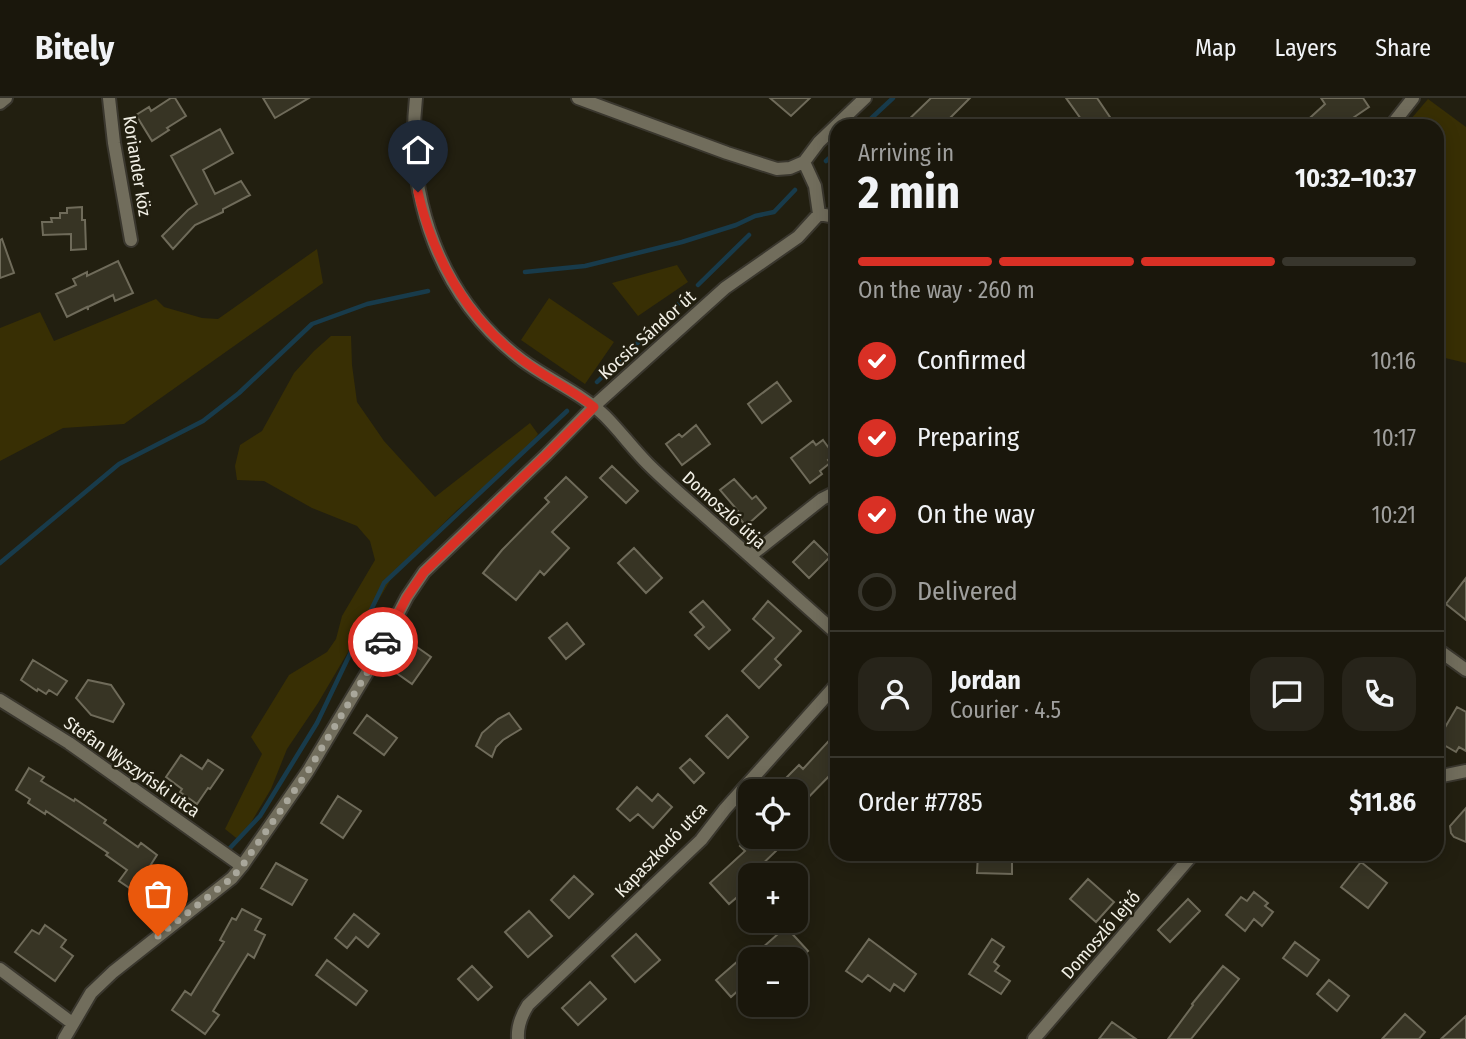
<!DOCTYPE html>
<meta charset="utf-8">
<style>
:root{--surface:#1a170c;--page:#27241a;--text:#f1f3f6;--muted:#9f9f9d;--line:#38362d;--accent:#d93025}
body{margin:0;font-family:"Fira Sans Condensed",sans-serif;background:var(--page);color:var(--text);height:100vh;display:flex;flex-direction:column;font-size:26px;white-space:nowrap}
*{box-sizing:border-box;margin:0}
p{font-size:23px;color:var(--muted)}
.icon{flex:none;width:38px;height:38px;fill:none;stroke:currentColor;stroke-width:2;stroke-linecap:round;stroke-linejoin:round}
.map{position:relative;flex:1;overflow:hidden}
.side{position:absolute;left:830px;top:21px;width:614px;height:742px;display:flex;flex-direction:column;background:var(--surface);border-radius:21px;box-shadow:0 4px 18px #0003,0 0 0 2px var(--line)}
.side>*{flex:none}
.controls{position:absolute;left:738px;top:681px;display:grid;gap:14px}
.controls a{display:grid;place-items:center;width:70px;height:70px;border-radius:14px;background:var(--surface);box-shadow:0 4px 18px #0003,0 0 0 2px var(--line);font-size:35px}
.pin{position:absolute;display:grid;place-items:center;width:60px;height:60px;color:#fff;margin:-72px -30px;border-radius:50% 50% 50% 0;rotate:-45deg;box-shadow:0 0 7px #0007}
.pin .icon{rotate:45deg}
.courier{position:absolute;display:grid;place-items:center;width:70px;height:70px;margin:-35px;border:5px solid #d93025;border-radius:50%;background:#fff;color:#222;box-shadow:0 2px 9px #0007}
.headline em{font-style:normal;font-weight:700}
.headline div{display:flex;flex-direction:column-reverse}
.headline{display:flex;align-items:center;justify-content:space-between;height:119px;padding:0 28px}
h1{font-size:46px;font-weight:700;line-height:52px}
.bar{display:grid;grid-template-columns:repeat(4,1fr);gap:10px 7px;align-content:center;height:84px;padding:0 28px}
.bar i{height:9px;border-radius:5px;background:var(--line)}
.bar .selected{background:var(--accent)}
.bar p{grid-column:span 4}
.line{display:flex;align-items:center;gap:18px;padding:0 28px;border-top:2px solid var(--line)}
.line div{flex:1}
.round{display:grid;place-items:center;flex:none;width:74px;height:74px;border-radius:21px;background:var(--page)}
ol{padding:0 28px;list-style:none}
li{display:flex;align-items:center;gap:21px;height:77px}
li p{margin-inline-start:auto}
li .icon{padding:7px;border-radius:50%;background:var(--accent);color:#fff;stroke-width:4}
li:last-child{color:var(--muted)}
li i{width:38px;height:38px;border:4px solid var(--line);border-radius:50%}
header{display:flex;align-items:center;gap:42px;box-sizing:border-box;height:98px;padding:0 35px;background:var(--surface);border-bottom:2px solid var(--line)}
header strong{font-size:33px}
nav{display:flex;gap:38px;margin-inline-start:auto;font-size:24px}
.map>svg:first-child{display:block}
</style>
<header>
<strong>Bitely</strong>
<nav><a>Map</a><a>Layers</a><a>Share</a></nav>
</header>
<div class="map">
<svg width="1466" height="941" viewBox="0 0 1466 941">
<rect width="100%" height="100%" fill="#221f10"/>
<path fill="#382f04" d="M1428,1L1466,29V265L1437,258V28H1405Z
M317,151L323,185L124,326L63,330L0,363V230L40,214L54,243L156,201L164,209L202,220L218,221Z
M677,167L688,184L638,218L612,185Z
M549,200L614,244L585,286L521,242Z
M331,238H351L352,267L357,304L384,343L435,399L530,325L538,336L525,354L456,413L395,474L318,605L287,651L271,691L240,743L225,731L262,656L251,639L289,577L327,554L336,541L342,518L375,462L370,443L357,428L312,410L264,383L237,382L235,368L240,347L262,333L294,275L314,253Z"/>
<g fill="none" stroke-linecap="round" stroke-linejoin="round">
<path stroke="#183b4b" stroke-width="4.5" d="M863,28L893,0
M826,63L836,54
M525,174L585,168L682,144L736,127L755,118L774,114L795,92
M698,187L749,137
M597,284L678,206
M0,465L119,366L203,323L239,295L312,226L367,206L428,193
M230,750L260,718L317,625L384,485L567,313"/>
</g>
<path fill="#373424" stroke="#6f6b5a" stroke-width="2" d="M171,0H175L186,18L167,30L169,32L152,43L136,17L149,9L151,13Z
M263,0H309L275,20Z
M770,0H810L791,18Z
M931,0H970L942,28H902Z
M1066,0H1097L1116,28H1086Z
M1321,0H1363L1369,9L1341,28H1301L1325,6Z
M220,31L233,55L203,72L215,96L241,83L250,97L223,111V114L195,127L173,151L162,138L188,112L197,106L171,58Z
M82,109V122H85L86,151L71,152V136L43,137L42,124H52L51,120H60V115H67V110Z
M2,141L14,175L0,180V142Z
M118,163L133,195L115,203L113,197L88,209V212L87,209L67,219L56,196L76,187L73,181L87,174V178Z
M777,284L791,303L762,325L748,306Z
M696,327L710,346L682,367L666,346L679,336L682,339Z
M823,342L834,357L828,362L830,365L820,373L822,376L810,385L791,360L813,343L816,347Z
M612,368L638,393L626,405L600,380Z
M566,379L587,399L552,434L569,450L544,477L540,473L516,502L483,475L502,452L549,404L545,400Z
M734,381L752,401L756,398L766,410L746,428L735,415L738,413L720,392Z
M814,443L830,459L809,480L793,464Z
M634,450L662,480L646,495L618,465Z
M1466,480V522L1446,506Z
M703,503L730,532L709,551L695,537L704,529L690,514Z
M768,503L801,533L775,561L781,567L759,590L742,573L774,540L753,521Z
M567,525L584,546L566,561L549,540Z
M414,547L431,559L412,586L395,574Z
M33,562L67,583L57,597L49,592L46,596L38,591L37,593L21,582Z
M88,582L111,587L124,606L113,624L91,617L76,600Z
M1457,609L1466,614V653L1459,649L1456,654L1437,643Z
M509,615L521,631L503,642L496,649L492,659L476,648L482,635L498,621Z
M367,617L397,640L384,657L354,635Z
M727,617L748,639L728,660L706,638Z
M836,635V671L796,712V693H773L799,667L803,671Z
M181,657L202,671L208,662L223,672L210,691L208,690L197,706L180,694L182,691L166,679Z
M690,661L704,675L694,685L680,670Z
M29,670L44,679L41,683L74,703L75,701L106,722L104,725L138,749L141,745L157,757L134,793L119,783L127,772L106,757L108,755L46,713L45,716L28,705L30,701L16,692Z
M637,689L652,703L658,696L672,709L653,730L638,716L630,723L617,711Z
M338,698L361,713L343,740L321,725Z
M1466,710V744L1454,739L1451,735L1450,728Z
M750,738H762L776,753L751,777L745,784L749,789L729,806L710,785L745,753L740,748Z
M978,756H1012V776L977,775Z
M1361,764L1387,785L1368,810L1341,789Z
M276,765L307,782L292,807L261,790Z
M574,778L593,796L569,820L551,802Z
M1088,781L1114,804L1096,824L1070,801Z
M1254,794L1268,805L1265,808L1273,814L1262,828L1254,821L1245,833L1226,817L1241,799L1247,803Z
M1188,801L1200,813L1170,844L1158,832Z
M242,811L261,821L255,832L265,837L254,860L248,856L213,913L219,917L205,936L172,912L185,893L191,897L224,844L220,842L232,820L236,822Z
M529,813L552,838L528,859L505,834Z
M354,816L379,836L368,849L356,839L347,850L335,840Z
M45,827L66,842L61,849L73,858L55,883L15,854L32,832L39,836Z
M786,829L808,853L799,861H772L762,850Z
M636,836L660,862L635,884L612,858Z
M869,841L916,876L904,893L894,886L890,893L868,877L862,884L846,873Z
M992,841L1004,849L994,864L999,868L995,873L1010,883L1001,896L969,876Z
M1295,844L1319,862L1307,878L1283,860Z
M327,862L367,893L356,907L316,877Z
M738,863L751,877V881L731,899L716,882Z
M472,868L492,889L478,902L458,881Z
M1223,868L1239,881L1191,941H1168L1193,907L1192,906Z
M1329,882L1349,898L1337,913L1317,896Z
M590,884L606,901L578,927L562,910Z
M1405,916L1425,934L1419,941H1382Z
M1466,918V941H1441Z
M1112,924L1136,941H1099Z"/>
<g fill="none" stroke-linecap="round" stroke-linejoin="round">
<g stroke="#3a372e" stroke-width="16">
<path id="street" d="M109,0L114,45L131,142
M416,0C405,100 440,200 522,262C549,282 581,295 605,318C620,333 633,351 648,366C669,387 692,406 714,426C755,463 796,499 836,535
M578,0L727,55L777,71L790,70L804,64L819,44L865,0
M0,5L6,0
M1391,28L1413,0
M819,116L836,119
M750,458L822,401L836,394
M1437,551L1466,572
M0,602L69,645L242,768
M1437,679L1466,673
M0,871L72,925
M64,941L91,895L113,874L232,780L242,768L308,673L371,568L407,499L424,474L546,357L594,308L725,190L798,139L819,116L815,88L804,64
M518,941C517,928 521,918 528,907L701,742L725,711L836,587
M1034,941L1193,756"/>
</g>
<use href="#street" stroke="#716d5c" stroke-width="12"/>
</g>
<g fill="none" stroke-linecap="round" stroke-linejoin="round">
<path stroke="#a9a79b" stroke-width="7" stroke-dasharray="0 12.6" d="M158,838L232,780L242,768L308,673L371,568L383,544"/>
<path stroke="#d93025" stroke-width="9" d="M383,544L407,499L424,474L546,357L594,309C571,291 544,279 521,261C467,220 433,160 418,94"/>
</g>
<g text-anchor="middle" stroke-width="5" stroke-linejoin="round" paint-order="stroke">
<g font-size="18" fill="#f2f0e6" stroke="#221f10">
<text transform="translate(137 68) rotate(81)" y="6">Koriander köz</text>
<text transform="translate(647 237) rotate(-42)" y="6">Kocsis Sándor út</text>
<text transform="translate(724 412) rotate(42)" y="6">Domoszló útja</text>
<text transform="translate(132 669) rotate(35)" y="6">Stefan Wyszyński utca</text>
<text transform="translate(661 752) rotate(-46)" y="6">Kapaszkodó utca</text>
<text transform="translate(1101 837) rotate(-49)" y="6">Domoszló lejtő</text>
</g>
</g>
</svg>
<div class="controls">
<a><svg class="icon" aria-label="locate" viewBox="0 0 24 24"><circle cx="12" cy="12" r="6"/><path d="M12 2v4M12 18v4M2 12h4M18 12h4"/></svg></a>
<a>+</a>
<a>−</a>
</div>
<div class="pin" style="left:158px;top:838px;background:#ea580c"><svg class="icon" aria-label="bag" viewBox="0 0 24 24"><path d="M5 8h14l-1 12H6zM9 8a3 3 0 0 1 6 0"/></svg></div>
<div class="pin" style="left:418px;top:94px;background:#1f2937"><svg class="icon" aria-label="home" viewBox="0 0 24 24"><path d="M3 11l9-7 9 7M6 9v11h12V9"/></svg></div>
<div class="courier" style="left:383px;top:544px"><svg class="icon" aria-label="car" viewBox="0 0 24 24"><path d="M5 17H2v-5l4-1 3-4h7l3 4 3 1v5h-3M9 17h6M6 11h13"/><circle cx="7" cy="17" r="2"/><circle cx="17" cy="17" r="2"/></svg></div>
<section class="side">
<div class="headline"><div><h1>2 min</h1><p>Arriving in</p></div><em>10:32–10:37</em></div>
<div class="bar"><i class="selected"></i><i class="selected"></i><i class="selected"></i><i></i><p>On the way · 260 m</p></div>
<ol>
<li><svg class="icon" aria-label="check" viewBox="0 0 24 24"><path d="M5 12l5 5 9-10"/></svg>Confirmed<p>10:16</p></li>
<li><svg class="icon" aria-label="check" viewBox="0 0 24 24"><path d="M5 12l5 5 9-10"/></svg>Preparing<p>10:17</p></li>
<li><svg class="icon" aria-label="check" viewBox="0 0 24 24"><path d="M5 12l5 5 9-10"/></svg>On the way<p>10:21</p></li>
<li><i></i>Delivered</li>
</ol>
<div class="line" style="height:126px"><a class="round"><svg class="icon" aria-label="person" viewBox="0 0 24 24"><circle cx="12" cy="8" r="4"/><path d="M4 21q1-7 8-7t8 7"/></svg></a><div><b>Jordan</b><p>Courier · 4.5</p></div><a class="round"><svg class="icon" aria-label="chat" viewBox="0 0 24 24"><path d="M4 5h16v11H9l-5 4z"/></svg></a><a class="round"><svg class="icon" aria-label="phone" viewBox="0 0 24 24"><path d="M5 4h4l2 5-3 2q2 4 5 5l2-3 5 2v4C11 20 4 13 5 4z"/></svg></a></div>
<div class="line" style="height:91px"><div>Order #7785</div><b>$11.86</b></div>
</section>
</div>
